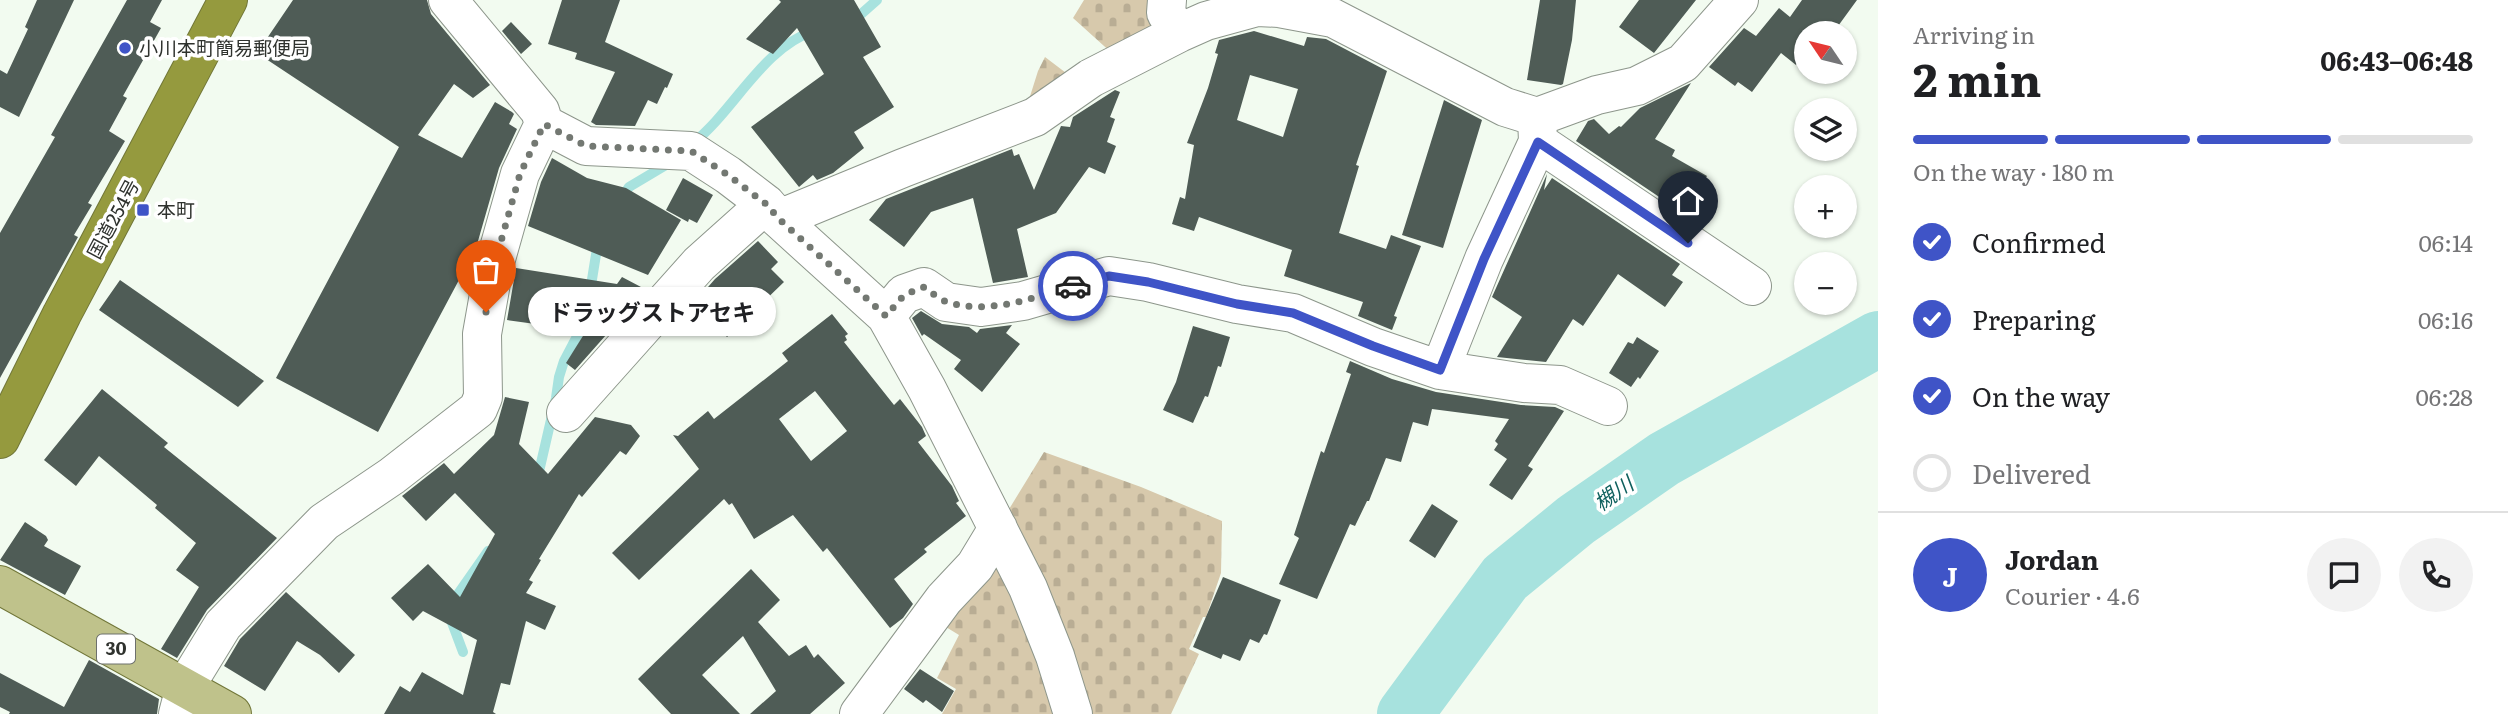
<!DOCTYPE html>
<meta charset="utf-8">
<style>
:root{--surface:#fff;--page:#f2f2f2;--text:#202124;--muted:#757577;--line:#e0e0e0;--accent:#3f54c7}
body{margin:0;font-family:Literata,"Noto Sans JP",serif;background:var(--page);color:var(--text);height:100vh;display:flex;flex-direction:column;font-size:26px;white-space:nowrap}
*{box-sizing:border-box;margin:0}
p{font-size:23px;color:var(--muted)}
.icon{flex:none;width:38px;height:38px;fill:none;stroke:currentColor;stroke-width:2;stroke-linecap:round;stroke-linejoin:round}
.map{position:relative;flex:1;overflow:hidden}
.side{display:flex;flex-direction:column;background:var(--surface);width:630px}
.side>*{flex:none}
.needle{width:46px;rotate:305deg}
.buttons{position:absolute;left:1794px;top:21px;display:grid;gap:14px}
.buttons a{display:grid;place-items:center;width:63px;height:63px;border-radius:50%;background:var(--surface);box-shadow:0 2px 5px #0004;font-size:35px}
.pin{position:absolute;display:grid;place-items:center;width:60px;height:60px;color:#fff;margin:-72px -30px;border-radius:50% 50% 50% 0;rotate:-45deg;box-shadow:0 0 7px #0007}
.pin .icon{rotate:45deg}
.courier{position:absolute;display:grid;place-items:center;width:70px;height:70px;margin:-35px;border:5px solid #3f54c7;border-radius:50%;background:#fff;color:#222;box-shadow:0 2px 9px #0007}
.bubble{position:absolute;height:49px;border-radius:24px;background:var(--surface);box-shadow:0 2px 5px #0004;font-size:23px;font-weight:700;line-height:49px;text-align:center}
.head em{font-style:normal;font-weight:700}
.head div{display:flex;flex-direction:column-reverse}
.head{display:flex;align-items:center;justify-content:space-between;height:119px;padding:0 35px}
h1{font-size:46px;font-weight:700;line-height:52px}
.bar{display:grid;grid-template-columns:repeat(4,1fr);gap:10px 7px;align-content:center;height:84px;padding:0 35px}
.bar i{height:9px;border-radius:5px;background:var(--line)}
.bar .active{background:var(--accent)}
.bar p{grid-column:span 4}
.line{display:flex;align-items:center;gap:18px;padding:0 35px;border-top:2px solid var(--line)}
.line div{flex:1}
.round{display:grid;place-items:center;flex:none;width:74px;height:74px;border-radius:37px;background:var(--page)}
ol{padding:0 35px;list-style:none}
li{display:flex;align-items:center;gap:21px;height:77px}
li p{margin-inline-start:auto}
li .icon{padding:7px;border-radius:50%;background:var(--accent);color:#fff;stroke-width:4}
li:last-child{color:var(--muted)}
li i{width:38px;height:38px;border:4px solid var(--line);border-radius:50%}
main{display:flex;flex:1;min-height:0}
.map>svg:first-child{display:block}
</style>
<main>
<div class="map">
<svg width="1878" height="714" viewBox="0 0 1878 714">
<defs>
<pattern id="cemetery-stones" width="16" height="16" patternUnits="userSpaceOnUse" patternTransform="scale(1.75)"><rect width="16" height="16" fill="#d7c9ac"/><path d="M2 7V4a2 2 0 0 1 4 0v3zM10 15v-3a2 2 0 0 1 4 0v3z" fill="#b9ad94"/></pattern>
</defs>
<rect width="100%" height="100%" fill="#f2fbf0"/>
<path fill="url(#cemetery-stones)" d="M1084,0H1152L1162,30L1114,55L1073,18Z
M1045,57L1074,79L1026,109L1038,71Z
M1044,452L1141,487L1222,521L1221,573L1206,617H1203L1189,649L1199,654L1171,714H1085L1003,519Z
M997,562L1064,714H942L956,689L937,678L959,635L941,624Z"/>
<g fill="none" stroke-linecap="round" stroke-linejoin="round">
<path stroke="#a7e2de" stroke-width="10" d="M851,18L860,15L877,0
M693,143C734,111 763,47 814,31
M622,198L629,187L671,162
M590,292L598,242
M538,476L556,398L559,377L564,361L585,321
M463,652L451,620L453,601L488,551"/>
<path stroke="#a7e2de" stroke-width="56" d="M1405,714L1505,578L1576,520L1664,459L1878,339"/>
</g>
<path fill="#4f5c56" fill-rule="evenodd" d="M37,0H74L19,117L0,107V70L7,74L28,29L25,27Z
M127,0H162L150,22L161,28L123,96L127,98L109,131L125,141L88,203L92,205L74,235L78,237L0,378V233L55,137L51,135Z
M293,0H427L431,14L490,85L473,98L454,84L418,135L462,158L495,102L512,112L514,114L509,124L517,129L499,168L476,248L378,432L276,378L399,147L257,53Z
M562,0H620L605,42L673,74L667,88L665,87L657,104L648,100L635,126L596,125L591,122L615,72L575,59L577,53L548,44Z
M779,0H854L881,47L863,57L894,107L854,132L864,148L833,173L817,180L813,175L799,187L751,127L824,74L797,28L773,54L746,39L781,2Z
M1540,0H1576L1572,40L1563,84L1561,85L1527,80Z
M1639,0H1696L1654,53L1619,27Z
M1802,0H1857L1833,33H1806V53L1796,65L1781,53L1752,92L1738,82L1735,86L1709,67L1744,28L1756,36L1779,8L1790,17Z
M511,22L532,44L521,54L502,31Z
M1254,31L1304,46L1307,37L1326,39L1387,71L1356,165L1359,166L1339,233L1386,249L1391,235L1421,246L1394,316L1397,317L1392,330L1358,316L1363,302L1284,276L1292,250L1199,217L1194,231L1172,224L1180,197L1185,199L1194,145L1187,143L1208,88L1218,54L1215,53L1219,40ZM1250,75L1298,89L1283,137L1237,120Z
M1691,83L1655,139L1675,150L1672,156L1707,176L1703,182L1706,183L1689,217L1576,141L1588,121L1594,119L1609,134L1619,126L1621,127L1640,108Z
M1115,90L1120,92L1110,117L1115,119L1107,142L1116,146L1105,174L1089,167L1056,213L1017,229L1028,277L993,283L973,198L931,212L904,247L869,220L886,199L1012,149L1014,156L1019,154L1034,190L1061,126L1070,127L1073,117Z
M1444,100L1482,120L1443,248L1402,235Z
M552,158L587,178L626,188L681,220L648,275L528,226L541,182Z
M1547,174L1544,190L1552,178L1680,264L1672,275L1683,282L1665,307L1618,274L1583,326L1573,319L1546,362L1497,357L1522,317L1492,297Z
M683,178L713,195L697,223L689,219L688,222L666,210Z
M758,241L778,262L771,269L784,282L727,337L694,303L715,279Z
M516,268L617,284L622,277L641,287L622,317L575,370L566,363L586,331L507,320Z
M120,280L196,333L264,381L238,407L99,310Z
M921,311L942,324L969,327L977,333L980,329L1012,325L1006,333L1020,344L982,392L954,369L961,360L924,334L922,336L912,318Z
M832,314L848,334L845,336L847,340L844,342L894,405L900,399L922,427L926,436L918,442L952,486L959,501L956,503L966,516L924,549L927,552L894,579L913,604L903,618L890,628L827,548L823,552L793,515L754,539L732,503L729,505L724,499L639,580L612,553L699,469L673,435L678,436L708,411L714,419L788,361L782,353ZM815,391L847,431L811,461L779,419Z
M1193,326L1230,337L1221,367L1218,366L1208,397L1205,396L1193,423L1163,410L1176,382Z
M1637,337L1659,351L1640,379L1638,377L1631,387L1609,373L1628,342L1633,344Z
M1350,361L1392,379L1436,392L1521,405L1555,407L1564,411L1528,466L1533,469L1512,500L1489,485L1507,459L1494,450L1498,444L1495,441L1509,419L1432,409L1428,426L1413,422L1401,462L1386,458L1369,501H1367L1355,526L1350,524L1317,599L1279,584L1299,538L1294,535L1321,451L1324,453L1351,374L1346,372Z
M102,389L168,443L164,447L277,538L207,610L177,658L161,649L199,587L176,570L196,543L155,508L157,505L99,456L76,486L44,460Z
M505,397L529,402L519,444L548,474L595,417L631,425L640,436L626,455L620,451L582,497L579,494L539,559L541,560L529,580L533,582L526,593L556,606L545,630L526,621L510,685L501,683L493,712L496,714H384L400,686L410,692L422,672L463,695L477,640L423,611L413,621L391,598L428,564L460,597L495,534L455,493L426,521L402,496L444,463L454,474L494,435Z
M1432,504L1458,521L1435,558L1409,541Z
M25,522L46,536L48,540L44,546L81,566L65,595L0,560Z
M751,569L780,600L758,622L789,656L806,645L814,658L818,654L845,683L810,714H750L776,691L743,636L702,675L740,714H671L638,679Z
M1223,577L1281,600L1267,635L1264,634L1259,643L1250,639L1240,661L1223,654L1221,659L1193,647Z
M286,592L355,655L339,673L320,655L297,641L265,691L224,666L240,639Z
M89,660L159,699L157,714H9L10,712L0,707V673L64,707Z
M920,669L954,691L942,712L926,700L923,703L904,689Z"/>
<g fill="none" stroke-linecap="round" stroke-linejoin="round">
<g stroke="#8d968b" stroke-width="40">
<path id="minor" d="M448,0L540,111L544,124L586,146L691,151L728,175L766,204L779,219L886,316L927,389L1028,588L1055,656L1073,714
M1167,0L1166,13L1179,33
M1538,142L1752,286
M779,219L903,168L1035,117L1091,78L1179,33L1206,21L1257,7L1279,8L1333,18L1505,107L1537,117L1597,95L1637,86L1683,63L1739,0
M886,316L904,294L924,287L946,302L981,307L1023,301L1109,276L1148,282L1237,304L1293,313L1373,347L1440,370L1524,383L1560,385L1608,406
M1440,370L1484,259L1538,142L1537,117
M566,413L699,264L766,204
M178,714L185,687L223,625L324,522L392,476L478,409L483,397L482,334L494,266L520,174L544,124
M859,714L944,599L975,566L998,528"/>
</g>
<g stroke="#717638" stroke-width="40">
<path id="major" d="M0,585L232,714"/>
</g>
<g stroke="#717638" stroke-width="40">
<path id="highway" d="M0,439L62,314L228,0"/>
</g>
<use href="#minor" stroke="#fff" stroke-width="38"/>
<use href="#major" stroke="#bfc28b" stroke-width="38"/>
<use href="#highway" stroke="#959a3e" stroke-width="38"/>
</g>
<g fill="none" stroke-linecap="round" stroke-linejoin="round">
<path stroke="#737872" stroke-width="7" stroke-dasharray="0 12.6" d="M486,312L494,266L520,174L544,124L586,146L691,151L728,175L766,204L779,219L886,316L904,295L924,287C931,292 939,299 947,302C988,315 1034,298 1073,286"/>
<path stroke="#3f54c7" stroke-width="9" d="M1073,286L1109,276L1148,282L1237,304L1293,313L1373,346L1440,370L1484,259L1538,142L1688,243"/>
</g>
<g fill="#3f54c7" stroke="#fff" stroke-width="2.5">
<circle cx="125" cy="48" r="7"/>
<rect x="136" y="203" width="14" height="14" rx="3.5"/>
</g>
<g text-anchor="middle" stroke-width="7" stroke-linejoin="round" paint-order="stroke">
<rect fill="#fff" stroke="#6d706d" stroke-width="2" x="97" y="634.5" width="38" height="29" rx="5"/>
<g font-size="18" font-weight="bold" fill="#2f322e">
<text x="116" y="655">30</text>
</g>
<g font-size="19" fill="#2f322e" stroke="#fff" text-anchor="start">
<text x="139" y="55">小川本町簡易郵便局</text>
<text x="157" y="217">本町</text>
</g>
<g font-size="19" fill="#2f322e" stroke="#fff">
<text transform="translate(113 219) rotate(-62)" y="7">国道254号</text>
</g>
<g font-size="21" font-style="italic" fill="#0f605e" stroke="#fff">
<text transform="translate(1614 494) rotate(-35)" y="7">槻川</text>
</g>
</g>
</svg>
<div class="buttons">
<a><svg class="needle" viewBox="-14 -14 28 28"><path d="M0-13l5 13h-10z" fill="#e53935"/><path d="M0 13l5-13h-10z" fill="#757577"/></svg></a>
<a><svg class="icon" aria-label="layers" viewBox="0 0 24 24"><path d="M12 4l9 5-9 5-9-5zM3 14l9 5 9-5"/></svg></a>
<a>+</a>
<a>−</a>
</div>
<div class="pin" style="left:486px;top:312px;background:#ea580c"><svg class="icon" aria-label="bag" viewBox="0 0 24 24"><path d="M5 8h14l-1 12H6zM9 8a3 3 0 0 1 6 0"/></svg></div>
<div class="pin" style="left:1688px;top:243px;background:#1f2937"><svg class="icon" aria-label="home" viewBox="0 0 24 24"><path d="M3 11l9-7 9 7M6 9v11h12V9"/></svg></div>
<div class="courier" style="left:1073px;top:286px"><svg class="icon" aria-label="car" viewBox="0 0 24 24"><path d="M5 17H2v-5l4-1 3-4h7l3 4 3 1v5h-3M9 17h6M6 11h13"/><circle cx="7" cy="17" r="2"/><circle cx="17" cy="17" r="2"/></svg></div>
<div class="bubble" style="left:528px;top:287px;width:248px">ドラッグストアセキ</div>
</div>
<section class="side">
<div class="head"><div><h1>2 min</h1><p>Arriving in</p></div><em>06:43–06:48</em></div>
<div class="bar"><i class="active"></i><i class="active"></i><i class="active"></i><i></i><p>On the way · 180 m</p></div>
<ol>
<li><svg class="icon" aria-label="check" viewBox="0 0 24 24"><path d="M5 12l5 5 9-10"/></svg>Confirmed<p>06:14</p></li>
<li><svg class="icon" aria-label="check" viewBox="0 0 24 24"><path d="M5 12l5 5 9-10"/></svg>Preparing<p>06:16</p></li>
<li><svg class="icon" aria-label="check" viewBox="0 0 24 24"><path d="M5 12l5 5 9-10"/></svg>On the way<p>06:28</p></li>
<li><i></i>Delivered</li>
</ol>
<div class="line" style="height:126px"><b class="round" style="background:var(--accent);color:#fff">J</b><div><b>Jordan</b><p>Courier · 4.6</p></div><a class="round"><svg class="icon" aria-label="chat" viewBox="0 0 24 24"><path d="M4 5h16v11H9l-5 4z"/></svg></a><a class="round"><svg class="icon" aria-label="phone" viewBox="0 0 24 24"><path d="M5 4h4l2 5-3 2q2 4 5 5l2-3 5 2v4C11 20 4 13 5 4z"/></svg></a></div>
</section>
</main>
